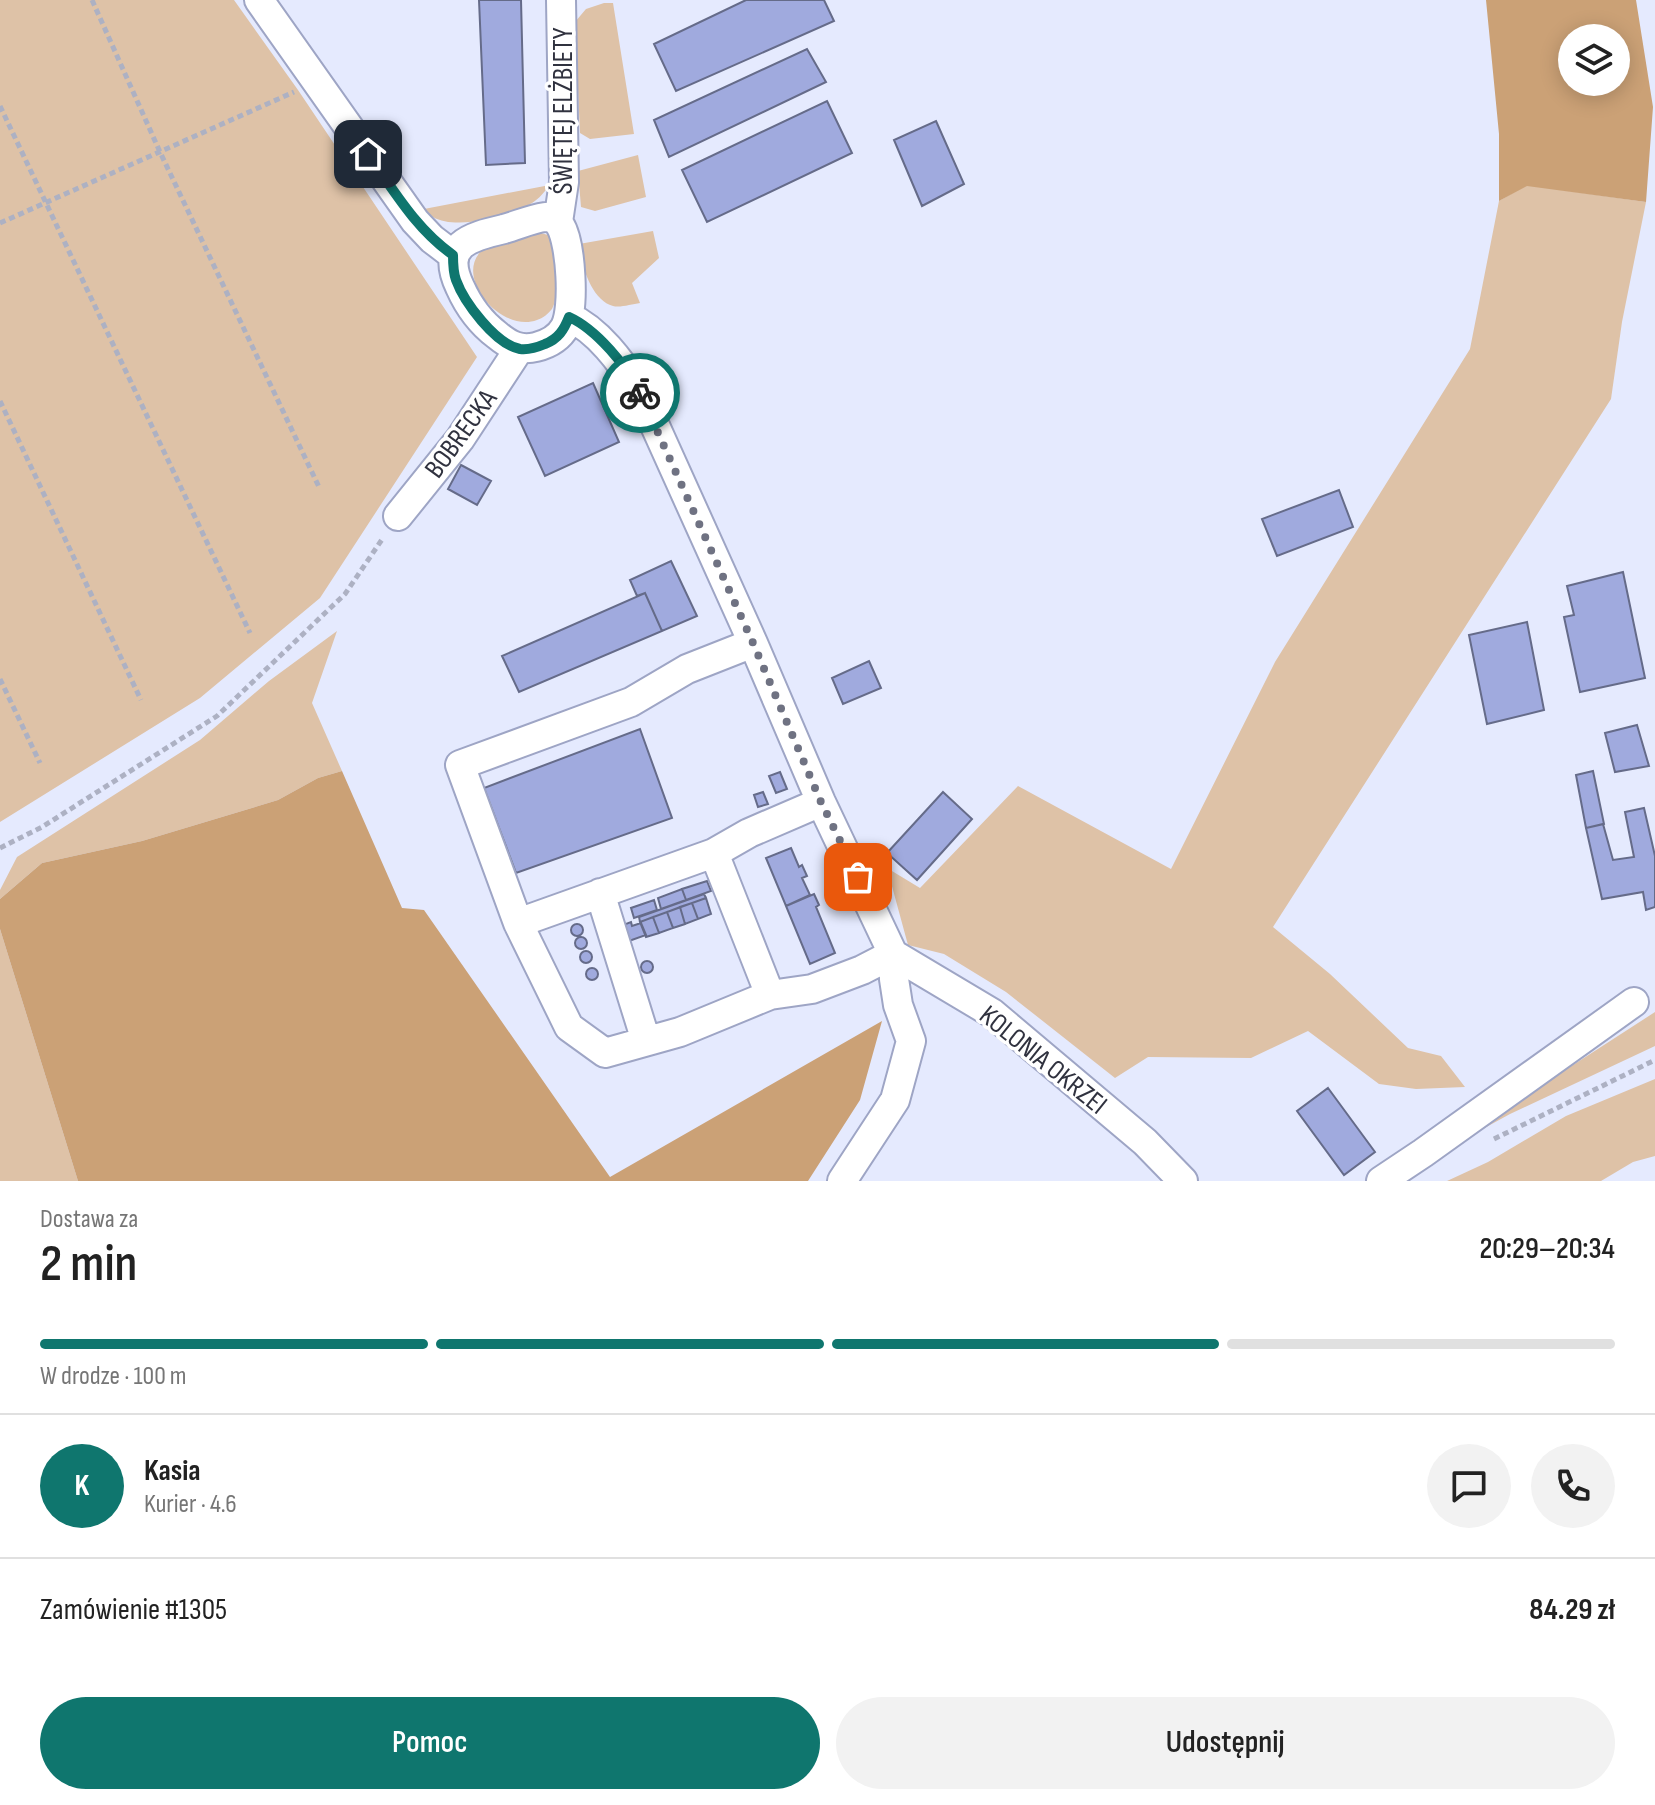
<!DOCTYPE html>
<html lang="pl">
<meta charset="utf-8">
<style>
:root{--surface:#fff;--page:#f2f2f2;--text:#222;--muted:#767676;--line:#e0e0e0;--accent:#0f766e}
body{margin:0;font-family:"Sofia Sans Condensed",sans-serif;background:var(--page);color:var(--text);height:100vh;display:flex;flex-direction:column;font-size:30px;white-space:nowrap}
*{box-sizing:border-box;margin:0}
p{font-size:26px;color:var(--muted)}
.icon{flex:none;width:44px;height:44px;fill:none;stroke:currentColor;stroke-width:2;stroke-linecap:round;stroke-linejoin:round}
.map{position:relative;height:1181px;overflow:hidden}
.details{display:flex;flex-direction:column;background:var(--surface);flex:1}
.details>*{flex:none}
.fabs{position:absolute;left:1558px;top:24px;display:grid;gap:16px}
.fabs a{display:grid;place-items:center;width:72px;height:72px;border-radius:50%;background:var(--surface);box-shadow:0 4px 20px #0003;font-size:40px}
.pin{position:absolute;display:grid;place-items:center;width:68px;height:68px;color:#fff;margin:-34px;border-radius:16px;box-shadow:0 4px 12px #0006}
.courier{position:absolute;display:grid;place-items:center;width:80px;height:80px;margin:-40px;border:6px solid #0f766e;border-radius:50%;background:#fff;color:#222;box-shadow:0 2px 10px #0007}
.headline em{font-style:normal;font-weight:600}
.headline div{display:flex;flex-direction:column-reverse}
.headline{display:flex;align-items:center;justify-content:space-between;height:136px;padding:0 40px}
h1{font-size:52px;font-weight:600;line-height:60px}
.bar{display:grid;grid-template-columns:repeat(4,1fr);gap:12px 8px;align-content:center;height:96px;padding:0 40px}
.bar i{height:10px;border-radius:6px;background:var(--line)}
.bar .on{background:var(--accent)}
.bar p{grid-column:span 4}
.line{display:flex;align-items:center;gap:20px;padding:0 40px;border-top:2px solid var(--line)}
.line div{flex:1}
.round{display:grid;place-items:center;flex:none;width:84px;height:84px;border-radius:42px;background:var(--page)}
.action{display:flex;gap:16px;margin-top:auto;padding:16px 40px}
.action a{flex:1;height:92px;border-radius:48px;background:var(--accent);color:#fff;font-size:32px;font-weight:600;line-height:92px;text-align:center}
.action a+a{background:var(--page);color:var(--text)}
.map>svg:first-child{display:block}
</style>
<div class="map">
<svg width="1655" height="1181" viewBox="0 0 1655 1181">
<rect width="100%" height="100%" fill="#e5eafe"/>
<path fill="#dec2a7" d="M0,0H234L298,90L477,357L320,598L200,698L0,822Z
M604,3H613L634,134L590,139L580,133L575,22L586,9Z
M638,155L646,197L595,211L581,207L578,171Z
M550,185C545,191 539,199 532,203C510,216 457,231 433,217C430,215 427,211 424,209Z
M1527,185L1646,202L1622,322L1611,399L1273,927L1330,974L1408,1048L1441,1056L1465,1087L1416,1089L1379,1084L1308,1031L1251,1058L1148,1057L1115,1078L1006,992L944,954L908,945L887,868L920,888L1018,786L1171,869L1275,662L1470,349L1499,201Z
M653,231L659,258L632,283L640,303C632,304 620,308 613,306C591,300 581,264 579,244Z
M537,232L548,235L552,240C554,258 561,293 552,309C548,314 543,318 537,320C500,334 450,273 485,248Z
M337,631L312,703L342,771L318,778L278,800L142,841L42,863L0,899V890L17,857L200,740L269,681Z
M0,929L78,1181H0Z
M1655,1012V1046L1510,1114L1428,1159Z
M1655,1079V1156L1633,1162L1601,1181H1447L1488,1162L1566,1116Z"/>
<path fill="#cba176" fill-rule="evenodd" d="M1486,0H1636L1653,107L1646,202L1527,186L1499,201V134ZM1616,38V82H1572V38Z
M342,771L402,908L424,910L610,1177L882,1021L860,1100L808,1181H78L0,929V899L42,863L142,841L278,800L318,778Z"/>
<path fill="#a0aade" stroke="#656b89" stroke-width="2" d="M479,0H521L525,163L486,165Z
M746,0H824L834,21L676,91L654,44Z
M807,49L826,82L669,157L654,120Z
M827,101L852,153L707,222L682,170Z
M936,121L964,184L922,206L894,140Z
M593,383L619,442L545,476L518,417Z
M461,465L491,481L477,505L448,489Z
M1339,490L1353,527L1277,556L1262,519Z
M671,561L697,616L662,631L645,593L637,596L630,580Z
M1623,572L1645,678L1580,692L1564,617L1574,615L1567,586Z
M645,593L662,631L519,692L502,656Z
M1527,622L1544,710L1487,724L1469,635Z
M869,661L881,688L843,704L832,678Z
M1637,725L1649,766L1615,772L1605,733Z
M640,729L672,818L516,873L484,788Z
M1593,771L1604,824L1586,828L1576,775Z
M780,772L787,789L776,793L769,776Z
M763,792L768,804L758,807L754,795Z
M943,792L972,819L917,880L887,853Z
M1644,808L1655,856V907L1646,910L1643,892L1602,899L1586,828L1603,824L1613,860L1634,857L1625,812Z
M791,848L799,867L802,865L807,876L802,878L810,895L786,906L766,858Z
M707,881L711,891L686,900L682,889Z
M682,889L686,900L661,909L658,898Z
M704,894L706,898L640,922L639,917Z
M814,894L819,905L816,907L835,953L810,964L786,906Z
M706,898L711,914L698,919L692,903Z
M654,900L657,910L634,918L631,908Z
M692,903L698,919L685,924L680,907Z
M680,907L685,924L673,928L667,912Z
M667,912L673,928L659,933L653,917Z
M653,917L659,933L646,937L640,922Z
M631,922L632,926L641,923L646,935L629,941L623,925Z
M571 930a6 6 0 1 1 12 0a6 6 0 1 1-12 0Z
M575 943a6 6 0 1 1 12 0a6 6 0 1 1-12 0Z
M580 957a6 6 0 1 1 12 0a6 6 0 1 1-12 0Z
M641 967a6 6 0 1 1 12 0a6 6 0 1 1-12 0Z
M586 974a6 6 0 1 1 12 0a6 6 0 1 1-12 0Z
M1328,1088L1375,1152L1344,1175L1297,1111Z"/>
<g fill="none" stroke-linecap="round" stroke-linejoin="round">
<g stroke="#9ea5c5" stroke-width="32">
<path id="minor" d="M259,0L415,221L432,239L453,255
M545,217C552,217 556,219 560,225C571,243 575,308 565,327C559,338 548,344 536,347C520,351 509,345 497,335C481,323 468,305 460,287C440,245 469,237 504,229C518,225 531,219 545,217Z
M558,222L564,182L561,0
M569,317C598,330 621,362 638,388L753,643L821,802L893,954L894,979L898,1005L911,1041L895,1100L842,1181
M398,516L460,439L519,349
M753,643L687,669L631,702L460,765L518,923L714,853L749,833L821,802
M714,853L770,995
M600,893L646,1041
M518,923L569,1027L605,1053L680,1032L770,995L812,989L862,970L893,954
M893,954L992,1013L1145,1142L1183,1181
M1381,1181L1423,1153L1634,1002"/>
</g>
<path stroke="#adb1c3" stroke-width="5" stroke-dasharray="6 4" stroke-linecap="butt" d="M92,0L160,152L319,487
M0,106L250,633
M0,223L294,92
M0,401L141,700
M0,679L40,763
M0,848L42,827L217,716L345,594L383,538
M1494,1139L1655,1060"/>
<use href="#minor" stroke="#fff" stroke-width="28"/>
</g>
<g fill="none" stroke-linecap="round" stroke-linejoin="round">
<path stroke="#6f7282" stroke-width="8" stroke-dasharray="0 14.4" d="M640,393L753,643L821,802L858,877"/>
<path stroke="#0f766e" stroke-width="10" d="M368,154C394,191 416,229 453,255C453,264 453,272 456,280C464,302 495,344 520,349C528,350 538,347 545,344C558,339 564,330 569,317C596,329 628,367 640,393"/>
</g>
<g text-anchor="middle" stroke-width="7" stroke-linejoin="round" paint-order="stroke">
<g font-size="28" fill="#30323f" stroke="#fff">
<text transform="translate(562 111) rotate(-90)" y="10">ŚWIĘTEJ ELŻBIETY</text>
<text transform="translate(460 433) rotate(-54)" y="10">BOBRECKA</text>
<text transform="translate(1044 1059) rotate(39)" y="10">KOLONIA OKRZEI</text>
</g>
</g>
</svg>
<div class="fabs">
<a><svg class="icon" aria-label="layers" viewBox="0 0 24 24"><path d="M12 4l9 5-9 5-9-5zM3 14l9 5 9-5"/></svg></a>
</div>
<div class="pin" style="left:858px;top:877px;background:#ea580c"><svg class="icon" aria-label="bag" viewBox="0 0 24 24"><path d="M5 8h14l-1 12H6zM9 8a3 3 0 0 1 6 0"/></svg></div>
<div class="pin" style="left:368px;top:154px;background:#1f2937"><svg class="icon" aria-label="home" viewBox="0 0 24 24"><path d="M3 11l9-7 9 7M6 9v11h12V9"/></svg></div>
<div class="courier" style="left:640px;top:393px"><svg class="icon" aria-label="bike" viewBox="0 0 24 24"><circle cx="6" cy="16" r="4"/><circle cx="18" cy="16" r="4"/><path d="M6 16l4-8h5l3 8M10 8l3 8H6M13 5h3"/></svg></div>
</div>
<section class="details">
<div class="headline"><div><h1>2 min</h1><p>Dostawa za</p></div><em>20:29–20:34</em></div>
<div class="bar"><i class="on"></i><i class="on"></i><i class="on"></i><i></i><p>W drodze · 100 m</p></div>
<div class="line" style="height:144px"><b class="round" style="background:var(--accent);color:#fff">K</b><div><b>Kasia</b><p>Kurier · 4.6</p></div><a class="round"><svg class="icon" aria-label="chat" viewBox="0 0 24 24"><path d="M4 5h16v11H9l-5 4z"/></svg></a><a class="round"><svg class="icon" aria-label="phone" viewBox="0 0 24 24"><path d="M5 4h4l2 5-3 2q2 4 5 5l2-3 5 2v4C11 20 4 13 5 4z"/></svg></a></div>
<div class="line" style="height:104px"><div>Zamówienie #1305</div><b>84.29 zł</b></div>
<div class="action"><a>Pomoc</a><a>Udostępnij</a></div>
</section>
